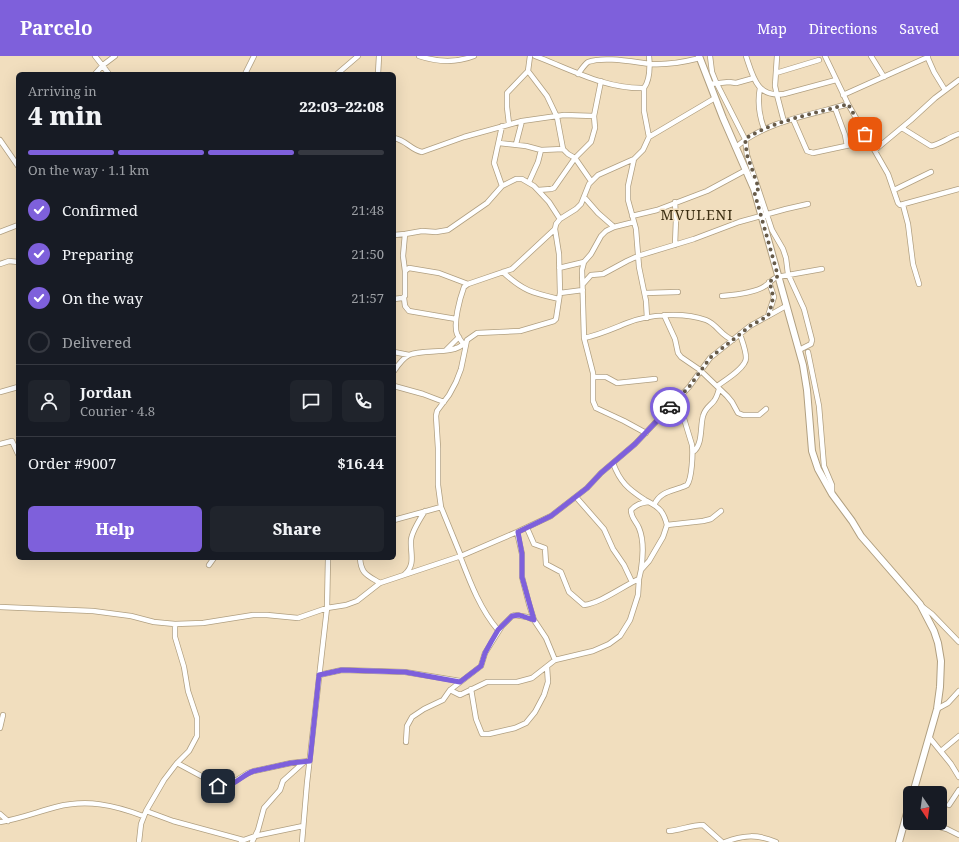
<!DOCTYPE html>
<meta charset="utf-8">
<style>
:root{--surface:#171b24;--page:#20242c;--text:#f1f3f6;--muted:#9ea1a6;--line:#363941;--accent:#7e60db}
body{margin:0;font-family:"Noto Serif",serif;background:var(--page);color:var(--text);height:100vh;display:flex;flex-direction:column;font-size:15px;white-space:nowrap}
*{box-sizing:border-box;margin:0}
p{font-size:13px;color:var(--muted)}
.icon{flex:none;width:22px;height:22px;fill:none;stroke:currentColor;stroke-width:2;stroke-linecap:round;stroke-linejoin:round}
.map{position:relative;flex:1;overflow:hidden}
.panel{position:absolute;left:16px;top:16px;width:380px;height:488px;display:flex;flex-direction:column;background:var(--surface);border-radius:6px;box-shadow:0 4px 16px #0002}
.panel>*{flex:none}
.needle{width:26px;rotate:167deg}
.buttons{position:absolute;left:903px;top:730px;display:grid;gap:8px}
.buttons a{display:grid;place-items:center;width:44px;height:44px;border-radius:6px;background:var(--surface);box-shadow:0 4px 16px #0002;font-size:20px}
.pin{position:absolute;display:grid;place-items:center;width:34px;height:34px;color:#fff;margin:-17px;border-radius:8px;box-shadow:0 2px 6px #0006}
.courier{position:absolute;display:grid;place-items:center;width:40px;height:40px;margin:-20px;border:3px solid #7e60db;border-radius:50%;background:#fff;color:#222;box-shadow:0 1px 5px #0007}
.overview em{font-style:normal;font-weight:800}
.overview div{display:flex;flex-direction:column-reverse}
.overview{display:flex;align-items:center;justify-content:space-between;height:68px;padding:0 12px}
h1{font-size:26px;font-weight:800;line-height:30px}
.bar{display:grid;grid-template-columns:repeat(4,1fr);gap:6px 4px;align-content:center;height:48px;padding:0 12px}
.bar i{height:5px;border-radius:3px;background:var(--line)}
.bar .on{background:var(--accent)}
.bar p{grid-column:span 4}
.line{display:flex;align-items:center;gap:10px;padding:0 12px;border-top:1px solid var(--line)}
.line div{flex:1}
.round{display:grid;place-items:center;flex:none;width:42px;height:42px;border-radius:6px;background:var(--page)}
ol{padding:0 12px;list-style:none}
li{display:flex;align-items:center;gap:12px;height:44px}
li p{margin-inline-start:auto}
li .icon{padding:4px;border-radius:50%;background:var(--accent);color:#fff;stroke-width:4}
li:last-child{color:var(--muted)}
li i{width:22px;height:22px;border:2px solid var(--line);border-radius:50%}
.cta{display:flex;gap:8px;margin-top:auto;padding:8px 12px}
.cta a{flex:1;height:46px;border-radius:6px;background:var(--accent);color:#fff;font-size:16px;font-weight:800;line-height:46px;text-align:center}
.cta a+a{background:var(--page);color:var(--text)}
header{display:flex;align-items:center;gap:24px;box-sizing:border-box;height:56px;padding:0 20px;background:var(--accent);color:#fff}
header strong{font-size:19px}
nav{display:flex;gap:22px;margin-inline-start:auto;font-size:14px}
.map>svg:first-child{display:block}
</style>
<header>
<strong>Parcelo</strong>
<nav><a>Map</a><a>Directions</a><a>Saved</a></nav>
</header>
<div class="map">
<svg width="959" height="786" viewBox="0 0 959 786">
<rect width="100%" height="100%" fill="#f1debe"/>
<g fill="none" stroke-linecap="round" stroke-linejoin="round">
<g stroke="#b09f80" stroke-width="6">
<path id="minor" d="M95,0L109,18
M419,0C437,6 456,7 474,0
M535,0C570,13 605,33 644,32C650,24 650,10 649,0
M710,0L712,16L716,26L745,83L747,99L772,174L783,193L786,202L788,218L804,253L812,284L811,288L799,294
M746,0C753,21 757,42 784,38L836,24
M777,0L775,30L777,39L784,66
M825,0L848,48L888,118L898,147L900,149L959,133
M871,0L884,21
M927,0L934,16L945,34
M528,15L547,40L557,61L563,93L568,98L575,102L591,125
M776,17L819,4
M95,18L103,9L115,0
M245,18L254,0
M337,18L358,0
M378,18L379,0
M578,18C581,14 584,9 588,6C604,0 633,6 651,8C668,9 684,6 700,2
M710,28L729,26L736,27L754,22
M644,32V55L649,81
M760,32C757,47 759,59 764,73
M843,39L928,1
M835,52L845,79L847,90
M793,63L807,95L813,97L869,85
M509,68L507,51V37L528,15L530,0
M902,72L931,90C941,88 949,81 959,78
M394,82C406,84 411,94 422,96L464,81L522,65L564,59L594,60
M0,84L18,110
M499,87L526,90L541,94L563,93
M516,88L522,65
M736,91C766,65 811,59 848,48
M875,94L911,64L935,42L959,24
M634,103L628,130V144L636,173L639,211L646,245L647,262
M529,126L538,106L541,94
M502,130L494,107L502,70
M538,134L551,133L554,132L575,102L591,86L595,72L594,60L601,25
M894,134L931,116
M584,141L598,157L614,171
M675,146L676,163L675,189
M903,149L908,168L913,208L919,228
M632,160L657,154L707,135L746,114
M634,166L614,171L606,175L601,180L591,198L584,206L582,214L584,282L593,317V345L596,352L624,365L646,377
M0,176L18,169
M394,179L405,178L422,175L436,176L448,174L487,147L502,130L516,123H522L534,130L549,146L560,163
M0,208L9,205L18,206
M559,212L584,206
M405,215L403,200L405,178
M503,216C523,235 533,237 559,243
M583,228L591,219L603,218L627,205L638,200L694,183L739,166L786,153L808,148
M560,237L583,234
M645,237L678,236
M722,240C734,239 755,237 765,230C770,227 772,223 777,221L822,213
M404,242L405,250L409,255L456,263
M394,243L402,242L405,240V215L409,212L439,217L468,228
M664,259L675,283L678,297L681,301L700,314L727,340L732,346L738,357L743,359H759L766,353
M768,260L774,241L769,226
M584,282C599,279 612,273 627,267C649,258 684,256 706,264C717,268 721,280 733,284
M464,289C461,285 459,282 457,278C453,267 460,242 464,231L468,228L512,213L555,173
M446,294L459,281
M394,296L409,299
M808,296L819,350L824,410L832,429V437
M394,315C398,309 403,302 409,299C426,292 451,300 465,287
M593,321H606L617,327L655,323
M394,330L423,338L444,346
M717,330C724,325 746,312 746,302C746,294 742,285 740,278
M0,336L18,331
M0,388L12,385L18,398
M693,396C703,389 700,370 703,360C705,352 710,350 714,345C717,341 718,337 719,333
M613,407C620,426 628,433 645,444C651,447 657,450 661,455C664,459 666,465 667,469
M576,441L604,473L613,493L624,509L632,526
M654,449C661,434 673,436 687,429C692,423 693,397 692,389L678,343
M394,464L441,451
M527,472L534,488L545,492L546,508L561,516L569,536L584,549C601,547 623,530 639,523
M517,476L522,498V521L529,548L534,564L546,582L555,604
M460,500C470,526 480,553 498,574
M461,500L441,451L438,429V392L436,360L437,355L449,339L456,326L461,313L467,284L477,277L520,275L554,265L556,263L560,237L559,198L555,173L556,168L560,163L576,153L581,148L589,128L598,119L634,103L643,94L649,81L715,42
M360,502C361,518 367,519 380,527
M209,509L214,502
M641,514C643,501 644,484 639,472C636,465 631,462 631,454C637,448 641,447 648,446
M405,518C416,508 410,497 411,484C412,475 420,463 425,455
M0,551L93,555L131,560L154,566L175,568L203,567L253,559H267L298,562L327,552L346,549L357,545L380,527L461,500L517,476L551,460L587,432L601,417L635,388L689,331L710,302L750,270L786,250
M923,551L932,558L959,586
M319,619L342,614L405,616L460,625
M471,633L476,663L482,678H489L515,672L526,667L535,656L544,639L548,626L547,611
M450,634L460,639L487,626H517L532,622L555,604L593,595L609,588L620,580L630,564L638,539L639,523L641,514L649,505L663,481L667,469L703,465L711,463L721,455
M937,653L948,647L959,635
M0,672L3,659
M929,681L951,708L959,721
M406,686L407,670L412,661L424,653L443,644L450,634L481,610L485,597L502,570L512,560L515,559L527,561L534,564
M941,695L959,680
M177,707L218,729H229L248,717L254,715L291,707L309,705
M949,749L959,734
M146,755L173,765L243,784
M0,758L8,765
M0,766C20,763 37,756 56,751C87,743 114,749 143,760
M926,767L947,773L959,779
M669,775C681,774 691,769 703,769L722,786
M241,785L255,780L303,770
M139,786L141,768L146,755L164,724L177,707L189,695L197,680V662L188,635L184,611L175,581V568
M252,786L258,774L264,752L280,734L283,725L304,706
M302,786L307,727L327,552L328,502
M725,786C743,779 758,778 776,786"/>
</g>
<g stroke="#b09f80" stroke-width="8">
<path id="major" d="M699,0L723,62L754,133L803,309L807,334L812,395L818,413L832,438L852,465L861,480L920,548L934,575L938,587L941,605L940,631L937,653L913,737
M899,786L910,746"/>
</g>
<use href="#minor" stroke="#fff" stroke-width="4.5"/>
<use href="#major" stroke="#fff" stroke-width="6"/>
</g>
<g fill="none" stroke-linecap="round" stroke-linejoin="round">
<path stroke="#675b49" stroke-width="4" stroke-dasharray="0 7.2" d="M670,351L689,331L710,302L750,270L768,260C773,245 775,241 769,226L778,220L754,135L759,133L747,99L745,83C775,64 814,58 848,48L865,78"/>
<path stroke="#7e60db" stroke-width="5" d="M218,730C233,733 241,719 254,715L291,707L310,705L319,619L342,614L405,616L460,626L481,610L485,597L491,586L498,574L512,560L519,559L534,564L522,521V498L518,476L551,460L587,432L601,417L635,388L670,351"/>
</g>
<g text-anchor="middle" stroke-width="3" stroke-linejoin="round" paint-order="stroke">
<g font-size="14" letter-spacing="1" fill="#3b2d11" stroke="#f1debe">
<text x="697" y="164">MVULENI</text>
</g>
</g>
</svg>
<div class="buttons">
<a><svg class="needle" viewBox="-14 -14 28 28"><path d="M0-13l5 13h-10z" fill="#e53935"/><path d="M0 13l5-13h-10z" fill="#9ea1a6"/></svg></a>
</div>
<div class="pin" style="left:865px;top:78px;background:#ea580c"><svg class="icon" aria-label="bag" viewBox="0 0 24 24"><path d="M5 8h14l-1 12H6zM9 8a3 3 0 0 1 6 0"/></svg></div>
<div class="pin" style="left:218px;top:730px;background:#1f2937"><svg class="icon" aria-label="home" viewBox="0 0 24 24"><path d="M3 11l9-7 9 7M6 9v11h12V9"/></svg></div>
<div class="courier" style="left:670px;top:351px"><svg class="icon" aria-label="car" viewBox="0 0 24 24"><path d="M5 17H2v-5l4-1 3-4h7l3 4 3 1v5h-3M9 17h6M6 11h13"/><circle cx="7" cy="17" r="2"/><circle cx="17" cy="17" r="2"/></svg></div>
<section class="panel">
<div class="overview"><div><h1>4 min</h1><p>Arriving in</p></div><em>22:03–22:08</em></div>
<div class="bar"><i class="on"></i><i class="on"></i><i class="on"></i><i></i><p>On the way · 1.1 km</p></div>
<ol>
<li><svg class="icon" aria-label="check" viewBox="0 0 24 24"><path d="M5 12l5 5 9-10"/></svg>Confirmed<p>21:48</p></li>
<li><svg class="icon" aria-label="check" viewBox="0 0 24 24"><path d="M5 12l5 5 9-10"/></svg>Preparing<p>21:50</p></li>
<li><svg class="icon" aria-label="check" viewBox="0 0 24 24"><path d="M5 12l5 5 9-10"/></svg>On the way<p>21:57</p></li>
<li><i></i>Delivered</li>
</ol>
<div class="line" style="height:72px"><a class="round"><svg class="icon" aria-label="person" viewBox="0 0 24 24"><circle cx="12" cy="8" r="4"/><path d="M4 21q1-7 8-7t8 7"/></svg></a><div><b>Jordan</b><p>Courier · 4.8</p></div><a class="round"><svg class="icon" aria-label="chat" viewBox="0 0 24 24"><path d="M4 5h16v11H9l-5 4z"/></svg></a><a class="round"><svg class="icon" aria-label="phone" viewBox="0 0 24 24"><path d="M5 4h4l2 5-3 2q2 4 5 5l2-3 5 2v4C11 20 4 13 5 4z"/></svg></a></div>
<div class="line" style="height:52px"><div>Order #9007</div><b>$16.44</b></div>
<div class="cta"><a>Help</a><a>Share</a></div>
</section>
</div>
